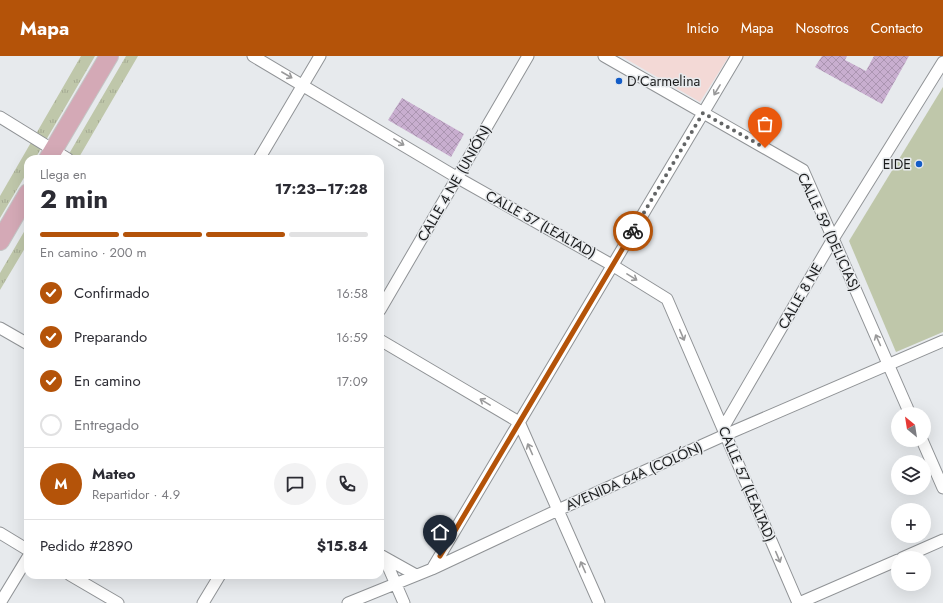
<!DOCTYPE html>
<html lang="es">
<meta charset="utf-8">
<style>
:root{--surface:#fff;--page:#f2f2f3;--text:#2b2b33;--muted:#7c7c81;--line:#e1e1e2;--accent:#b45309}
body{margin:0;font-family:Jost,sans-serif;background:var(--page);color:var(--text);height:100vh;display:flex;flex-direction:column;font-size:15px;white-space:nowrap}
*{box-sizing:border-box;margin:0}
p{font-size:13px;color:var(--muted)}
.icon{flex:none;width:22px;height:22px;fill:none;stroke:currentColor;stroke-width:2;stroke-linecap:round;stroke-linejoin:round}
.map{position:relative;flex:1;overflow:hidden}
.panel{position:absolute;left:24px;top:99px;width:360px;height:424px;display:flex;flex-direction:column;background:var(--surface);border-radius:12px;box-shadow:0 4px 16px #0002}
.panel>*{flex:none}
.needle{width:26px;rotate:330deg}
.tools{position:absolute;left:891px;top:351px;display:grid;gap:8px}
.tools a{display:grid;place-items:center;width:40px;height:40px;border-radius:50%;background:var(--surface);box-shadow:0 4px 16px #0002;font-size:20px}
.pin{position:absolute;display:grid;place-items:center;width:34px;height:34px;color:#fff;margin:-41px -17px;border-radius:50% 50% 50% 0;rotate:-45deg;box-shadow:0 0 4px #0007}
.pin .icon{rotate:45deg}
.courier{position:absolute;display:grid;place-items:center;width:40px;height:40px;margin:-20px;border:3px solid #b45309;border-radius:50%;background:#fff;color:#222;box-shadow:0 1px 5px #0007}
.head em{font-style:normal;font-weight:700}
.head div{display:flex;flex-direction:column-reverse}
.head{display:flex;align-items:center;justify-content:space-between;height:68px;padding:0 16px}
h1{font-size:26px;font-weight:700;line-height:30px}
.bar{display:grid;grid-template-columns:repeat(4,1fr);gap:6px 4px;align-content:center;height:48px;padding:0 16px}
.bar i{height:5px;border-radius:3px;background:var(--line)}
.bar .on{background:var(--accent)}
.bar p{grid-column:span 4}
.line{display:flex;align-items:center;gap:10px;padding:0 16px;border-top:1px solid var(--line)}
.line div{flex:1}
.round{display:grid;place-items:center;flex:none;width:42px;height:42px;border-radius:21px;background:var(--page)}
ol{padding:0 16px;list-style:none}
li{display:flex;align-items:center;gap:12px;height:44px}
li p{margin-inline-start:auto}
li .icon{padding:4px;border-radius:50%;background:var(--accent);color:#fff;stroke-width:4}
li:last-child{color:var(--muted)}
li i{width:22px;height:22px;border:2px solid var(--line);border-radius:50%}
header{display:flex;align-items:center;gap:24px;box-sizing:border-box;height:56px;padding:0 20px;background:var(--accent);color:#fff}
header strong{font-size:19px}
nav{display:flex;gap:22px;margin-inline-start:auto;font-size:14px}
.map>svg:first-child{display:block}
</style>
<header>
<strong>Mapa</strong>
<nav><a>Inicio</a><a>Mapa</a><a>Nosotros</a><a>Contacto</a></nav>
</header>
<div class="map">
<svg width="943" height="547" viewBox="0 0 943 547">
<defs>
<pattern id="grass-tufts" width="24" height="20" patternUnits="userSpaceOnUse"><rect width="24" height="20" fill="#bfc7aa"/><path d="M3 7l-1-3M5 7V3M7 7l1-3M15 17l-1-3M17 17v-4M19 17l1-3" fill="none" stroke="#a4aa92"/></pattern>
<pattern id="building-cross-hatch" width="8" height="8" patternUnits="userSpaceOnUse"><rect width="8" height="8" fill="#c8aecf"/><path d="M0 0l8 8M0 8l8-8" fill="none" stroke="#ab95b1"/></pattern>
</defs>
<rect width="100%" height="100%" fill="#e7eaed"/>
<path fill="#f3d9d6" d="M621,0H729L700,46Z"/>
<path fill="url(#grass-tufts)" d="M81,0H95L35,103H28V115L0,162V140Z
M126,0H138L78,103H66Z
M28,169V187L0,234V217Z"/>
<path fill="#bfc7aa" d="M943,31V276L896,296L849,185Z"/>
<path fill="url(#building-cross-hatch)" d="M822,0H847L845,4L866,15L874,0H909L882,48L815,11Z
M402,42L464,78L451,101L388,64Z"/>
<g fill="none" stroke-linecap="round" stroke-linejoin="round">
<g stroke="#909396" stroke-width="13">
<path id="minor" d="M253,0L458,122L612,209L667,243L798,547
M604,0L803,114L910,358
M0,61L68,103
M259,103L320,0
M380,254L528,0
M0,272L28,288
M380,284L519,366L599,547
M723,372L833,183L943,6
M922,384L943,432
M0,477L28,494
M382,500L416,519
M384,501L404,547
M902,502L943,484
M432,513L737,0
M70,519L118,547
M0,547L28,501
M203,547L220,519
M348,547L432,513L558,454L725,379L943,285
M799,547L898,504"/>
</g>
<g stroke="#c4c4c4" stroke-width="20">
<path id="primary" d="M48,103L109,0
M0,185L28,137"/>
</g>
<use href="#minor" stroke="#fff" stroke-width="11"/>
<use href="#primary" stroke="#d4a9b6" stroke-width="18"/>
</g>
<defs><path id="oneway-shaft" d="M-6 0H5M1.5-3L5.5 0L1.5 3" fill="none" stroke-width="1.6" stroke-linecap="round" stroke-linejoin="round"/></defs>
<g stroke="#99999a">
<use href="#oneway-shaft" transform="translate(287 19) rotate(30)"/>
<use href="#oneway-shaft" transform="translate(717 34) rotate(121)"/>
<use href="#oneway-shaft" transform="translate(399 86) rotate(31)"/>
<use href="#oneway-shaft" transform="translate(632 221) rotate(32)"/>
<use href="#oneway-shaft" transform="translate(682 279) rotate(67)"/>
<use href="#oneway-shaft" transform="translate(878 284) rotate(-114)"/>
<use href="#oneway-shaft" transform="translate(485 346) rotate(-149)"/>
<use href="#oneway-shaft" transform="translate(530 393) rotate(-114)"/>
<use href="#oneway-shaft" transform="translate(778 501) rotate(67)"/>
<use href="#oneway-shaft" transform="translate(583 511) rotate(-114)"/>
</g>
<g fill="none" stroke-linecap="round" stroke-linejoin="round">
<path stroke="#636566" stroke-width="4" stroke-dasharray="0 7.2" d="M633,175L703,57L765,92"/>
<path stroke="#b45309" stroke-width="5" d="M440,500L633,175"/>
</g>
<g fill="#135cc7" stroke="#e7eaed" stroke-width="1.5">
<circle cx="619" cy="25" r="4"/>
<circle cx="919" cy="108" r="4"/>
</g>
<g text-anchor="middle" stroke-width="3" stroke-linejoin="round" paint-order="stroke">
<g font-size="14" fill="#1c1d1e" stroke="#e7eaed" text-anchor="start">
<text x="627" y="30">D'Carmelina</text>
<text x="911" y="113" text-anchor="end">EIDE</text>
</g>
<g font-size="14" fill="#1c1d1e" stroke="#e7eaed">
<text transform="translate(454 127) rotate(-60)" y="5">CALLE 4 NE (UNIÓN)</text>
<text transform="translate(541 168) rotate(29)" y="5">CALLE 57 (LEALTAD)</text>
<text transform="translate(829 176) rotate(65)" y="5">CALLE 59 (DELICIAS)</text>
<text transform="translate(800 240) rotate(-60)" y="5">CALLE 8 NE</text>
<text transform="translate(634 420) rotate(-24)" y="5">AVENIDA 64A (COLÓN)</text>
<text transform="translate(747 428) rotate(67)" y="5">CALLE 57 (LEALTAD)</text>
</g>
</g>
</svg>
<div class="tools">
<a><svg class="needle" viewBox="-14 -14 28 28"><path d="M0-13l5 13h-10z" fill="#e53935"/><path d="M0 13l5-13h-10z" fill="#7c7c81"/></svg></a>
<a><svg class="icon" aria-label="layers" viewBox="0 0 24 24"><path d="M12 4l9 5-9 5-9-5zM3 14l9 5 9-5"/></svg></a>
<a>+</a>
<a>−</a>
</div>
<div class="pin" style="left:765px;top:92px;background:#ea580c"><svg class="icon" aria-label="bag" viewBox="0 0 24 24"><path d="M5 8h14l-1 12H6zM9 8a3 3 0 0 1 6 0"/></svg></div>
<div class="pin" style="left:440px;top:500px;background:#1f2937"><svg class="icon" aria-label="home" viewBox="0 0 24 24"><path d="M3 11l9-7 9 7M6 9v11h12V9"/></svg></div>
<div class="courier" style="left:633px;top:175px"><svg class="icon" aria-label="bike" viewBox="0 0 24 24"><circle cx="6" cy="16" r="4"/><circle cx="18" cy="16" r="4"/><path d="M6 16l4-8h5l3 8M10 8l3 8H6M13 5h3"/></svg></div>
<section class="panel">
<div class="head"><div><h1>2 min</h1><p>Llega en</p></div><em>17:23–17:28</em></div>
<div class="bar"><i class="on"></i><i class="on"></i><i class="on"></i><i></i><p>En camino · 200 m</p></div>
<ol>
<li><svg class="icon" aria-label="check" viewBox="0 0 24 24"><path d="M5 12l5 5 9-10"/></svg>Confirmado<p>16:58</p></li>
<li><svg class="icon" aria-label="check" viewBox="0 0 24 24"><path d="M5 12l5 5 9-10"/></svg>Preparando<p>16:59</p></li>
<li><svg class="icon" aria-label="check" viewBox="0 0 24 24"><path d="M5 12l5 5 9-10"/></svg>En camino<p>17:09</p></li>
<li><i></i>Entregado</li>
</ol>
<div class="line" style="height:72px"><b class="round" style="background:var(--accent);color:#fff">M</b><div><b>Mateo</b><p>Repartidor · 4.9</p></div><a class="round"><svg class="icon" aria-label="chat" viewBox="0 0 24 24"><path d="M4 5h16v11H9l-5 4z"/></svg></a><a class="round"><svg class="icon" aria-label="phone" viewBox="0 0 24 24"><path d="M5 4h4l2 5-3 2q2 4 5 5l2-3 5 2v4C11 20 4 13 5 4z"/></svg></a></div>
<div class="line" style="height:52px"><div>Pedido #2890</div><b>$15.84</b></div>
</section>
</div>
